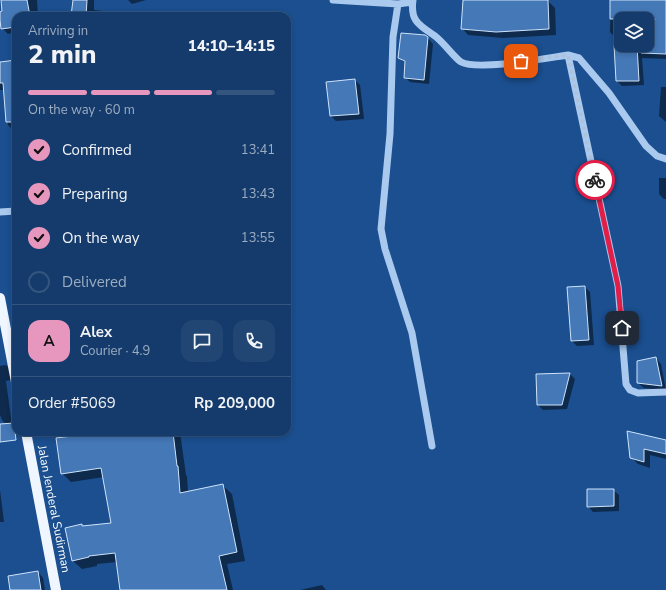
<!DOCTYPE html>
<meta charset="utf-8">
<style>
:root{--surface:#143b6b;--page:#214673;--text:#f1f3f6;--muted:#9dadc1;--line:#33557e;--accent:#e797bd}
body{margin:0;font-family:"Nunito Sans",sans-serif;background:var(--page);color:var(--text);height:100vh;display:flex;flex-direction:column;font-size:15px;white-space:nowrap}
*{box-sizing:border-box;margin:0}
p{font-size:13px;color:var(--muted)}
.icon{flex:none;width:22px;height:22px;fill:none;stroke:currentColor;stroke-width:2;stroke-linecap:round;stroke-linejoin:round}
.map{position:relative;flex:1;overflow:hidden}
.side{position:absolute;left:12px;top:12px;width:279px;height:424px;display:flex;flex-direction:column;background:var(--surface);border-radius:12px;box-shadow:0 2px 6px #0003,0 0 0 1px var(--line)}
.side>*{flex:none}
.buttons{position:absolute;left:614px;top:12px;display:grid;gap:8px}
.buttons a{display:grid;place-items:center;width:40px;height:40px;border-radius:8px;background:var(--surface);box-shadow:0 2px 6px #0003,0 0 0 1px var(--line);font-size:20px}
.pin{position:absolute;display:grid;place-items:center;width:34px;height:34px;color:#fff;margin:-17px;border-radius:8px;box-shadow:0 2px 6px #0006}
.courier{position:absolute;display:grid;place-items:center;width:40px;height:40px;margin:-20px;border:3px solid #e11d48;border-radius:50%;background:#fff;color:#222;box-shadow:0 1px 5px #0007}
.head em{font-style:normal;font-weight:800}
.head div{display:flex;flex-direction:column-reverse}
.head{display:flex;align-items:center;justify-content:space-between;height:68px;padding:0 16px}
h1{font-size:26px;font-weight:800;line-height:30px}
.bar{display:grid;grid-template-columns:repeat(4,1fr);gap:6px 4px;align-content:center;height:48px;padding:0 16px}
.bar i{height:5px;border-radius:3px;background:var(--line)}
.bar .selected{background:var(--accent)}
.bar p{grid-column:span 4}
.line{display:flex;align-items:center;gap:10px;padding:0 16px;border-top:1px solid var(--line)}
.line div{flex:1}
.round{display:grid;place-items:center;flex:none;width:42px;height:42px;border-radius:12px;background:var(--page)}
ol{padding:0 16px;list-style:none}
li{display:flex;align-items:center;gap:12px;height:44px}
li p{margin-inline-start:auto}
li .icon{padding:4px;border-radius:50%;background:var(--accent);color:#111;stroke-width:4}
li:last-child{color:var(--muted)}
li i{width:22px;height:22px;border:2px solid var(--line);border-radius:50%}
.map>svg:first-child{display:block}
</style>
<div class="map">
<svg width="666" height="590" viewBox="0 0 666 590">
<rect width="100%" height="100%" fill="#1b4f8f"/>
<path fill="#0007" fill-rule="evenodd" d="M2,0H37L38,16H16V32L8,34L2,28L0,13L3,12Z
M74,0H94V10L149,16H72Z
M128,0H146L132,4Z
M464,0H543L548,1L555,8L556,35L503,38L468,35L462,28Z
M611,0H666V59L642,58L644,85L622,86L617,81L615,37L610,32ZM621,19H647V45H621Z
M428,38L433,44L429,84L410,82L405,77L406,63L399,58Z
M16,61V132H15L8,125L4,90H0V63Z
M355,80L360,85L364,119L336,121L331,116Z
M661,87H666V122L659,116Z
M287,131L288,132L287,182Z
M659,178H666V199H664L659,194Z
M585,287L590,292L594,345L577,346L572,341Z
M656,358L661,364L666,390L644,388L638,383Z
M6,365L11,370L13,380L6,381L12,425L7,426L2,420L0,415V366Z
M570,374L575,379L567,409L543,410L538,405L537,375Z
M287,397L289,406H287Z
M90,432H180L186,475L187,476L188,493L223,486L232,494L245,561L227,564L233,590H121L117,562L97,564V566L82,569L73,561L82,525L84,527L112,524L104,477L71,482L62,473L90,434Z
M628,432L666,441V459L650,455V468L638,464L631,457Z
M0,490L4,522H0Z
M613,490L619,495V511L593,512L588,506Z
M38,572L43,578L45,590H11Z
M322,585L326,590H300Z"/>
<path fill="#4478b7" stroke="#cfe3fa" d="M1,0H27L30,16H16V27L1,29L0,20V12L2,11Z
M73,0H87L86,16H71Z
M463,0H548L549,29L496,32L461,29Z
M610,0H666V54L641,53L645,45H647V39L655,19H610Z
M401,33L425,35L428,37L424,80L404,78L405,61L398,58Z
M614,45H637L639,81H616Z
M16,60V122H6L3,83H0V62Z
M355,79L359,114L330,116L326,82Z
M585,286L589,340L571,341L567,287Z
M656,357L662,386L637,383V361Z
M570,373L562,405H537L536,374Z
M14,423L16,440L0,442V424Z
M627,431L666,440V454L644,449V462L630,458Z
M89,432H173L177,466H178L180,493L223,484L237,552L219,556L227,590H120L115,553L89,556V557L72,561L65,528L82,524V526L111,523L101,468L61,474L56,438L89,434Z
M587,489H614V506L587,507Z
M38,571L41,590H10L8,576Z"/>
<g fill="none" stroke-linecap="round" stroke-linejoin="round">
<path stroke="#a9c9ee" stroke-width="7" d="M333,0L398,4L412,2
M413,0C410,21 419,25 435,36C444,43 454,57 461,62C478,71 547,58 568,55L579,58L609,93L646,146L657,156L666,159
M398,4L393,37L390,134L381,229L385,249L412,333L432,446
M568,55L618,286L626,384L630,390L638,393L666,392
M0,212L16,211"/>
<path stroke="#f0f6ff" stroke-width="10" d="M0,298L16,382
M26,432L56,590"/>
</g>
<g fill="none" stroke-linecap="round" stroke-linejoin="round">
<path stroke="#afc1d8" stroke-width="4" stroke-dasharray="0 7.2" d="M521,61L568,55L595,180"/>
<path stroke="#e11d48" stroke-width="5" d="M595,180L618,286L622,328"/>
</g>
<g text-anchor="middle" stroke-width="3.5" stroke-linejoin="round" paint-order="stroke">
<g font-size="12" fill="#fff" stroke="#1b4f8f">
<text transform="translate(54 509) rotate(79)" y="4">Jalan Jenderal Sudirman</text>
</g>
</g>
</svg>
<div class="buttons">
<a><svg class="icon" aria-label="layers" viewBox="0 0 24 24"><path d="M12 4l9 5-9 5-9-5zM3 14l9 5 9-5"/></svg></a>
</div>
<div class="pin" style="left:521px;top:61px;background:#ea580c"><svg class="icon" aria-label="bag" viewBox="0 0 24 24"><path d="M5 8h14l-1 12H6zM9 8a3 3 0 0 1 6 0"/></svg></div>
<div class="pin" style="left:622px;top:328px;background:#1f2937"><svg class="icon" aria-label="home" viewBox="0 0 24 24"><path d="M3 11l9-7 9 7M6 9v11h12V9"/></svg></div>
<div class="courier" style="left:595px;top:180px"><svg class="icon" aria-label="bike" viewBox="0 0 24 24"><circle cx="6" cy="16" r="4"/><circle cx="18" cy="16" r="4"/><path d="M6 16l4-8h5l3 8M10 8l3 8H6M13 5h3"/></svg></div>
<section class="side">
<div class="head"><div><h1>2 min</h1><p>Arriving in</p></div><em>14:10–14:15</em></div>
<div class="bar"><i class="selected"></i><i class="selected"></i><i class="selected"></i><i></i><p>On the way · 60 m</p></div>
<ol>
<li><svg class="icon" aria-label="check" viewBox="0 0 24 24"><path d="M5 12l5 5 9-10"/></svg>Confirmed<p>13:41</p></li>
<li><svg class="icon" aria-label="check" viewBox="0 0 24 24"><path d="M5 12l5 5 9-10"/></svg>Preparing<p>13:43</p></li>
<li><svg class="icon" aria-label="check" viewBox="0 0 24 24"><path d="M5 12l5 5 9-10"/></svg>On the way<p>13:55</p></li>
<li><i></i>Delivered</li>
</ol>
<div class="line" style="height:72px"><b class="round" style="background:var(--accent);color:#111">A</b><div><b>Alex</b><p>Courier · 4.9</p></div><a class="round"><svg class="icon" aria-label="chat" viewBox="0 0 24 24"><path d="M4 5h16v11H9l-5 4z"/></svg></a><a class="round"><svg class="icon" aria-label="phone" viewBox="0 0 24 24"><path d="M5 4h4l2 5-3 2q2 4 5 5l2-3 5 2v4C11 20 4 13 5 4z"/></svg></a></div>
<div class="line" style="height:52px"><div>Order #5069</div><b>Rp 209,000</b></div>
</section>
</div>
